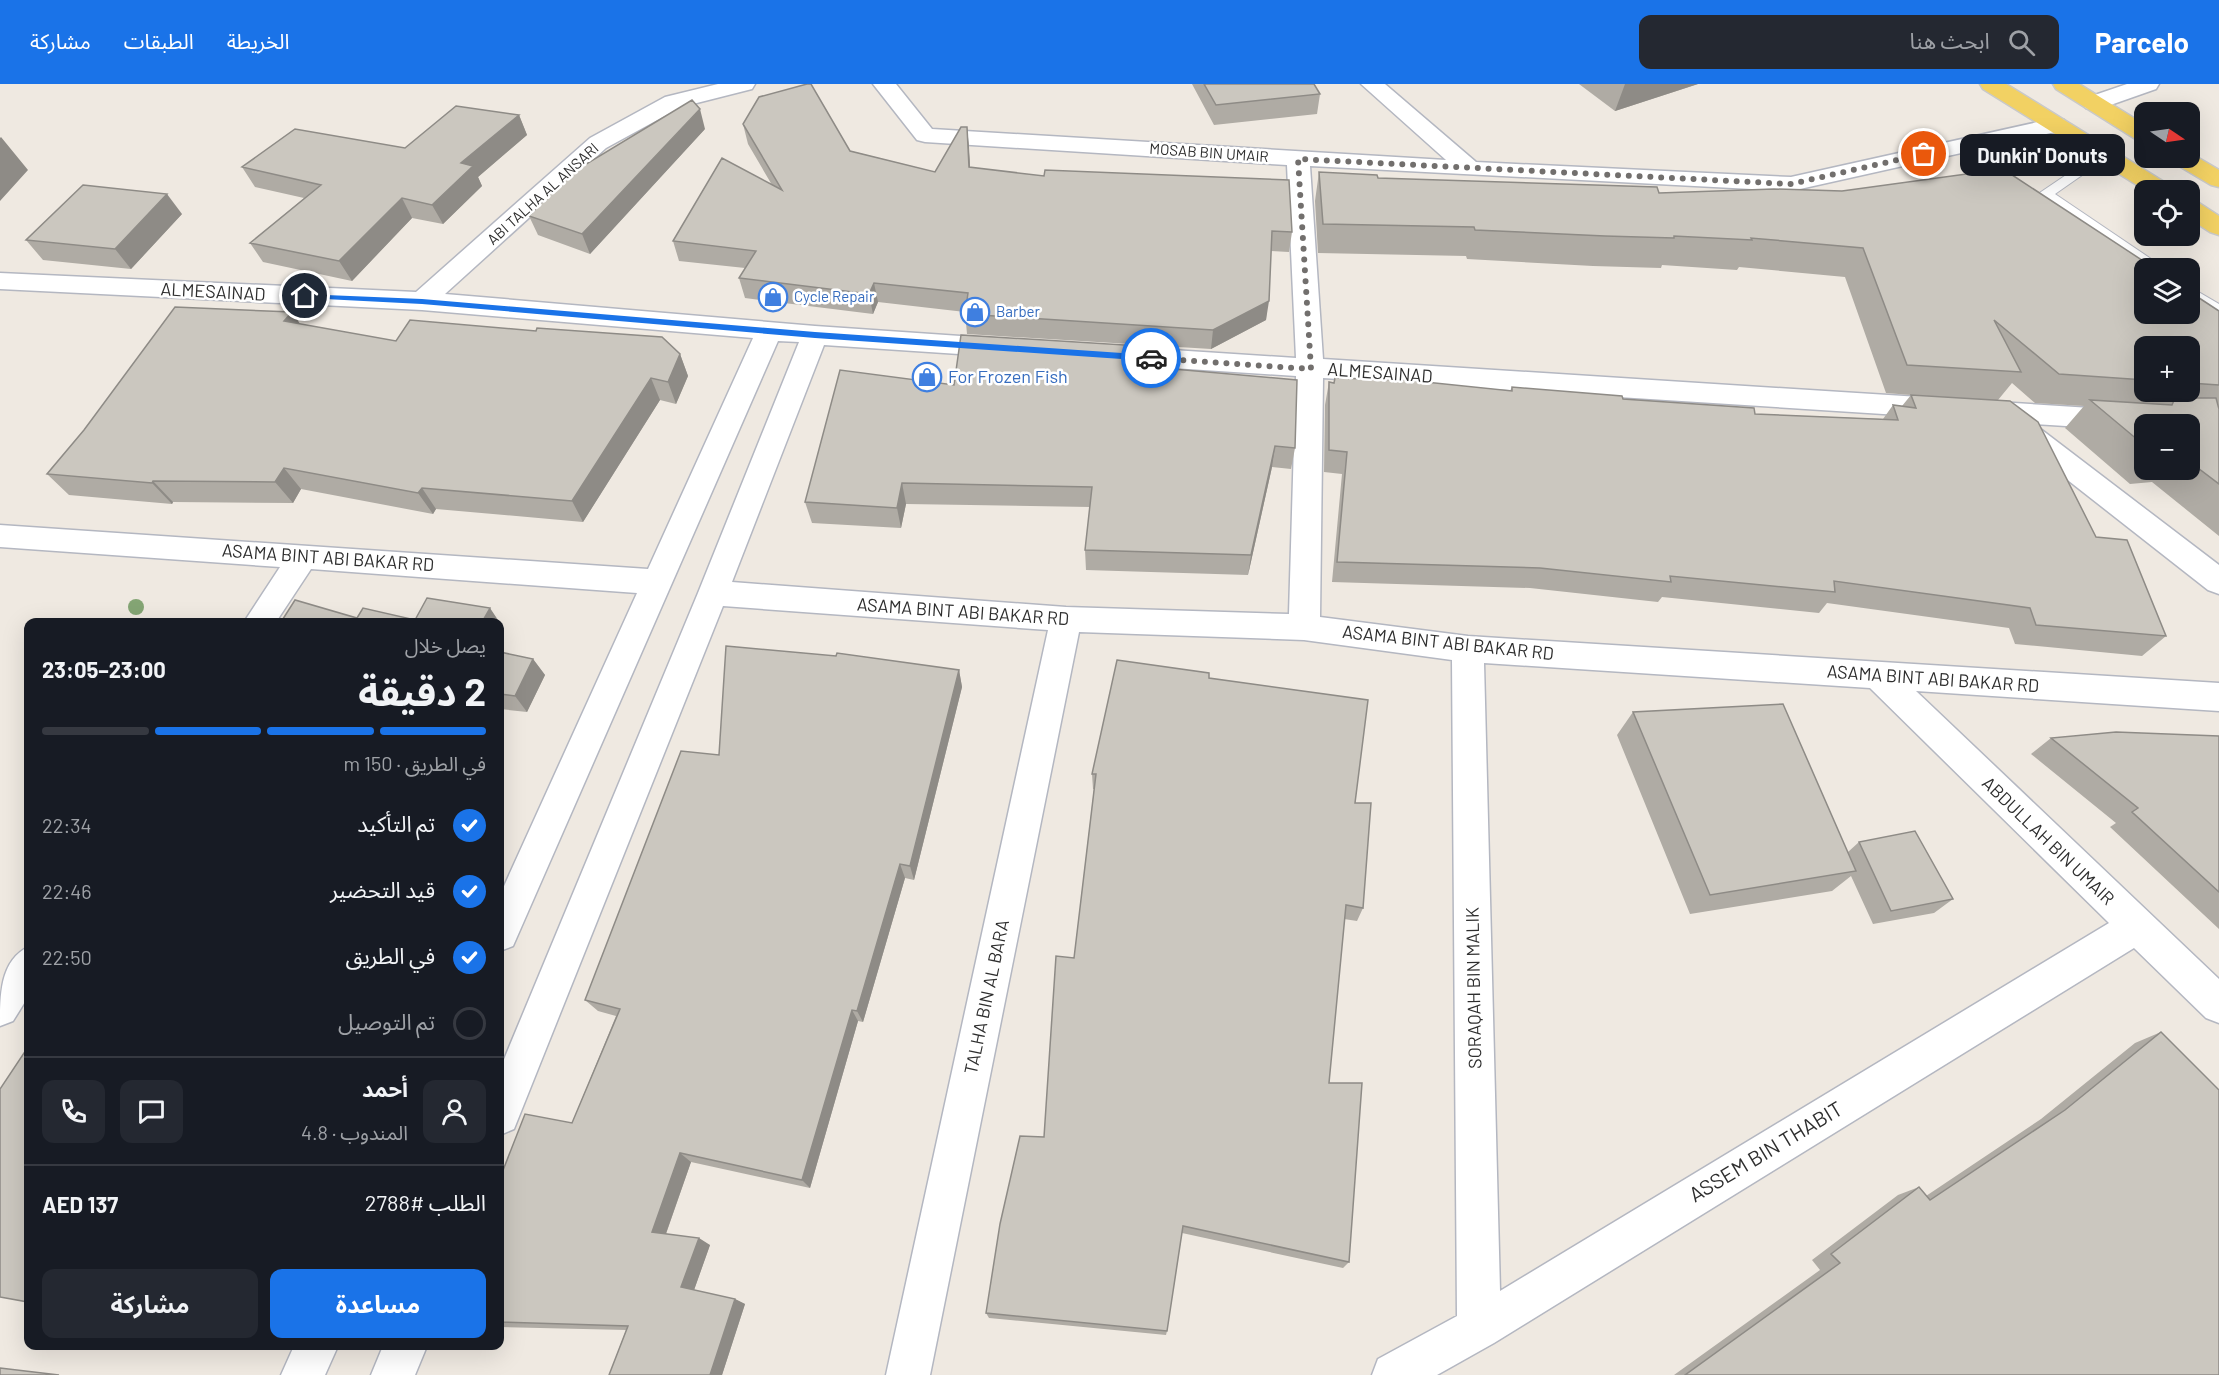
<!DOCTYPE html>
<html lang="ar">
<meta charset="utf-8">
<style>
:root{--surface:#171b24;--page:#242831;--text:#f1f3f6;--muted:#9ea1a6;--line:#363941;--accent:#1a73e8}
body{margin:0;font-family:Barlow,"Noto Sans Arabic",sans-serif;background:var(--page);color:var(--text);direction:rtl;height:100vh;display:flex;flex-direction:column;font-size:22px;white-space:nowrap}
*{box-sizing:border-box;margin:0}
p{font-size:20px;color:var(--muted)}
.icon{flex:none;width:33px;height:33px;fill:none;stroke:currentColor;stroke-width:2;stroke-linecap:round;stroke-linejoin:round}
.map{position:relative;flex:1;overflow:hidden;direction:ltr}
.drawer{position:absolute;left:24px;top:534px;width:480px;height:732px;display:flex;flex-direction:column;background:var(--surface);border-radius:12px;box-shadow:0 6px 24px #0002;direction:rtl}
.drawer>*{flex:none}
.needle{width:39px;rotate:103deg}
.controls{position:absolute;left:2134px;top:18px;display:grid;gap:12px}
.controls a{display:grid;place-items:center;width:66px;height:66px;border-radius:12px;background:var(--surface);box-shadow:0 6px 24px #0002;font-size:30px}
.pin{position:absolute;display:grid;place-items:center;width:51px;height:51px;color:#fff;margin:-26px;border:3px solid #fff;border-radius:50%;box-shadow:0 2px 6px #0007}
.courier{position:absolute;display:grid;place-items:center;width:60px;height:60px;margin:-30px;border:4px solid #1a73e8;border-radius:50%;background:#fff;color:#222;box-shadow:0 2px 8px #0007}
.bubble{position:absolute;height:42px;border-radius:12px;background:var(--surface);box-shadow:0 6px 24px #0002;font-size:20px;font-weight:700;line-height:42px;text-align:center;direction:rtl}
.head em{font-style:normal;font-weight:700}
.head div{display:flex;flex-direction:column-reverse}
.head{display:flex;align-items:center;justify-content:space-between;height:102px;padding:0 18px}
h1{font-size:39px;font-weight:700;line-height:45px}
.bar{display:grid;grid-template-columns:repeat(4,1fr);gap:9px 6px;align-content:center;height:72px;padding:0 18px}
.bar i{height:8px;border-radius:4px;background:var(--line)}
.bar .current{background:var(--accent)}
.bar p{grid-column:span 4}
.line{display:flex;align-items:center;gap:15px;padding:0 18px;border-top:2px solid var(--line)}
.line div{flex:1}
.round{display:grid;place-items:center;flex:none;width:63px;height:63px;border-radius:12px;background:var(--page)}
ol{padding:0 18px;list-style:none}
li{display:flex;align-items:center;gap:18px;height:66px}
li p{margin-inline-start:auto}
li .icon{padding:6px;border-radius:50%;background:var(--accent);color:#fff;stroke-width:4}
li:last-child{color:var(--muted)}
li i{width:33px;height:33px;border:3px solid var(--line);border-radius:50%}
.action{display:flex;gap:12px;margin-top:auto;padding:12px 18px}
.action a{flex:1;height:69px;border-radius:12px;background:var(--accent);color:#fff;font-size:24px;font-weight:700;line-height:69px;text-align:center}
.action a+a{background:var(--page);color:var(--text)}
header{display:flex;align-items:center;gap:36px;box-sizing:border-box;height:84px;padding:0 30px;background:var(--accent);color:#fff}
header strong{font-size:28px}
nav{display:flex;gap:33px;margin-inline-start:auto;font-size:21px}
.search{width:420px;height:54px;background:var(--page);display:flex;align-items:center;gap:15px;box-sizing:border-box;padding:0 21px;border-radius:12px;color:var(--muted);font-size:22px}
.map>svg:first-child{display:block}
</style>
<header>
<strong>Parcelo</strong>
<div class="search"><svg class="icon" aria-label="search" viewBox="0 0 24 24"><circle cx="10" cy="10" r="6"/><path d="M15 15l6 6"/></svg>ابحث هنا</div>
<nav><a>الخريطة</a><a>الطبقات</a><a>مشاركة</a></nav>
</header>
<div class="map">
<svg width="2219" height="1291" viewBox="0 0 2219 1291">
<rect width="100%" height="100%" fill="#efe9e1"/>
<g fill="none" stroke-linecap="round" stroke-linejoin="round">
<g stroke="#b4b7c1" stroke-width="2">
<path id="service" d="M2103,66L2108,67L2110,70L2108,73L2055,110L2160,181L2162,184H2145L2038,110Z
M2190,203L2219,220V232L2190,215Z"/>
</g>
<g stroke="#b4b7c1" stroke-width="3">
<path id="minor" d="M718,0H755L752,5L681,23L606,64L445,210L815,242L1004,255L1013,258L1017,264L1013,270L1004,273L824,261L732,498L1066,523L1289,530L1296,292L1127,281L1118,278L1114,272L1118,266L1127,263L1296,274L1287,81L925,58L917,56L873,0H896L932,45L1446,76L1361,0H1385L1476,78L1791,93L2056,34L2064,36L2067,41L2064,46L1791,107L1310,82L1323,275L2185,330L2195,333L2199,340L2195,347L2190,348V340H2145V347L2034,340L2219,481V510L2208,506L2009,350L2005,343L2008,338L1323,294L1320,533L1468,552L2219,599V627L1916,607L2219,895V939L2206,934L2134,864L1494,1259L1437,1291H1372L1378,1275L1457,1232L1452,576L1304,556L1079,548L930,1291H886L1048,546L723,522L514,1045L500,1051V985L698,509L799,258L778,257L513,862L500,867V811L637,509L311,485L276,538H244L280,483L0,463V441L648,485L753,254L422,226L0,205V189L416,208L590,54L665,13ZM1484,579L1870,604L2109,839L1500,1207Z
M2127,0H2159L2156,5L2102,24L2094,26L2086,24L2083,19L2086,14Z
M28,863V913L13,937L0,942C0,911 0,877 28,863Z
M294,1262H338L325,1291H281Z
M383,1262H427L415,1291H371Z"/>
</g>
<g stroke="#c9c9c9" stroke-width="3">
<path id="primary" d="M1980,0H2006L2169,101L2173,106H2145L1983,5Z
M2053,0H2079L2145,41V58L2137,56L2056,5Z
M2190,69L2219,86V103L2211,101L2174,79L2170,74H2190Z
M2190,116L2199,119L2219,132V151L2210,148L2190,135Z"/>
</g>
<use href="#service" fill="#fff" fill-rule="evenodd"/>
<use href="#minor" fill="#fff" fill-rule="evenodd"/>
<use href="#primary" fill="#f2d163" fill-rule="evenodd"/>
</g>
<circle fill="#84a574" cx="136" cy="523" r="8"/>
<path fill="#afaba4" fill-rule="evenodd" d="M1192,0H1314L1320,10L1317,30L1214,41Z
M1579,0H1698L1615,27Z
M519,31L527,51L478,93L482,102L443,140L412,134L352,197L263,178L250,159L304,114L255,103L242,83L405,64Z
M743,40L935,88L967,43L970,83L1292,148L1289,168L1271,167L1266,236L1211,265L967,250L965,228L878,218L873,230L745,214L739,194L745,184L679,177L673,157L772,101L748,60Z
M705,45L590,170L538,151L529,132Z
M1319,88L1378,94L1659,109L2219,227V452L2152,398L2130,400L2065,344L2084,322L2035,319L2012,299L1998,316L2166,552L2142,572L2015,560L2009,544L1827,519L1819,529L1662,513L1658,518L1530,504L1332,498L1342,390L1324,388L1325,321L1329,298L1510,307L1512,303L1755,330L1883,335L1893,321L1902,322L1911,311L1886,309L1845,193L1739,183L1737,186L1662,181L1661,184L1593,182L1467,175L1466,172L1318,169L1315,117ZM2145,262H2190V308H2145ZM2145,340H2190V386H2145Z
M182,130L131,185L43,176L26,156Z
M300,240L396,257L680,270L688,292L676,320L660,316L583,438L436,425L433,430L301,405L293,419L173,418L172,420L69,411L47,390Z
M1172,285L1295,364L1291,385L1272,383L1248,491L1086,486L1085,466L1090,423L906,420L901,444L812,439L805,418L954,301Z
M500,568L533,575L545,591L527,628L500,625Z
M836,572L959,586L962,603L914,796L905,794L863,938L858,937L810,1104L691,1078L666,1150L710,1161L694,1206L735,1215L745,1220L722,1291H609L626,1246L500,1243V1094L572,1039L616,932L598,927L585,916L719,671Z
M1209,594L1355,719L1363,824L1357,837L1344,835L1329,999L1349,1178L1343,1184L1182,1149L1167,1247L1166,1251L989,1234L986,1229L1044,1053L1074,874L1094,705H1093L1092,690Z
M1633,628L1848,768L1859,758L1953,815L1934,829L1873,840L1851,792L1832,807L1690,830L1617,651Z
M2219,652V845L2110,743L2116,739L2031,670L2051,654Z
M2161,948L2219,1291H1674L1820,1186L1812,1176L1898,1111L1919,1103L1926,1112L2041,1035L2135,959Z"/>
<path fill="#8e8b86" d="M1625,0H1698L1615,27Z
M700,25L705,45L590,170L582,150Z
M519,31L527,51L478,93L482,102L443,140L432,121L461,79Z
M967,43L969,63L971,103L969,83Z
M1,53L28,86L0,117V54Z
M167,110L182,130L131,185L115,165Z
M402,114L412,134L352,197L339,177Z
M874,199L878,218L873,230L869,210Z
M1269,217L1266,236L1211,265L1213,246Z
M292,228L307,250L284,237Z
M1173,264L1172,286L1139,282Z
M680,270L688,292L676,320L668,298Z
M651,294L660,316L583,438L572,417Z
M1275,362L1272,383L1248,491L1251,471Z
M284,384L301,405L293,419L275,398Z
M153,397L173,418L172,420L152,399Z
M902,399L906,420L901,444L897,424Z
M422,404L436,425L433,430L418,409Z
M490,524L502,542L500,546V538H482Z
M533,575L545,591L527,628L515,612Z
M959,586L962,603L914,796L910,782Z
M900,780L905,794L863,938L857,927Z
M852,926L858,937L810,1104L802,1096Z
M680,1069L691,1078L664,1155L652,1148Z
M699,1154L710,1161L693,1209L681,1203Z
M735,1215L745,1220L722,1291H710Z"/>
<path fill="#cbc7bf" stroke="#8e8b86" stroke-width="1.5" d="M807,0H811L850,67L935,88L961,43H967L969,83L1044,92L1045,86L1289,96L1292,148L1272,147L1269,217L1213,246L965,230L968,209L874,199L869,210L739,194L756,167L673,157L722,74L782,106L743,40L759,13Z
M1204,0H1314L1320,10L1216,21Z
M692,16L700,25L582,150L529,132L568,91Z
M456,22L519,31L461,79L473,82L432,121L402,114L339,177L250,159L321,101L242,83L295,45L405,64Z
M2003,85L2154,184H2145V230H2190V208L2219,227V301L2190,299V262H2145V296L2059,290L1994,236L2021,288L1907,281L1863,164L1751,154L1752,156L1674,152V154L1605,152L1475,146L1474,143L1323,140L1319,88L1377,91L1378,94L1657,103L1659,109L1774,105L1842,107Z
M83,101L167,110L115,165L26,156Z
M175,223L292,228L284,237L396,257L410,236L536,247L537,244L662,253L680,270L668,298L651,294L572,417L422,404L418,409L284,384L275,398L153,397L152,399L47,390L84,346Z
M961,251L1173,264L1139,282L1297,296L1295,364L1275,362L1251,471L1085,466L1092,403L902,399L897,424L805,418L840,286L954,301Z
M1335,294L1406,296L1512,307V303L1622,312L1623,315L1754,324L1755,330L1898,336L1893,321L1916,324L1911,311L2010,317L2038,338L2096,453L2127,456L2166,552L2036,541L2030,524L1834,497L1835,508L1670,492L1671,498L1540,484L1337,478L1347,368L1329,366V298L1334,299Z
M2175,314H2216L2219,325V400L2190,378V340H2145V362L2090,316L2172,321Z
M427,514L490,524L482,538H281L295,516L357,534L363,524L415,536Z
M726,562L836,572L837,569L959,586L910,782L900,780L857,927L852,926L802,1096L680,1069L652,1148L699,1154L681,1203L735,1215L710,1291H609L628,1242L500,1238V1094L525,1030L572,1039L620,925L585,916L681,667L719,671Z
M500,568L533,575L515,612L500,610Z
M1117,576L1209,589V594L1368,616L1355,719H1371L1363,824L1346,821L1329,999H1362L1349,1178L1183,1142L1167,1247L986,1229L1000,1140L1020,1052L1044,1053L1056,872L1074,874L1096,690H1092Z
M1783,620L1856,787L1710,811L1633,628Z
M2116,648L2219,652V808L2132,728L2138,724L2051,654Z
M1915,747L1953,815L1891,827L1859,758Z
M2161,948L2219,1006V1291H1685L1840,1179L1831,1170L1919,1103L1930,1116L2065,1026Z
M28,963V1218L0,1213V1005Z
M0,1284L59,1291H0Z"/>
<path fill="#1a73e8" d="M302,210L422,215L815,248L1151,271L1155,274L1151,277L815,254L422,220L305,214H302Z"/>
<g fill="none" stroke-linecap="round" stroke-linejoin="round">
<path stroke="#726f6d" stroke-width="6" stroke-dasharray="0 10.8" d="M1151,274L1311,285L1298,75L1791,100L1924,70"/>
</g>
<defs>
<g id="shop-ring" transform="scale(1.5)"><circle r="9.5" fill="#fff" stroke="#3f7fe0" stroke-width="1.5"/><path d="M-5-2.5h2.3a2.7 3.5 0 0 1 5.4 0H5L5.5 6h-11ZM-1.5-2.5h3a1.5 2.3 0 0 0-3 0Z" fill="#3f7fe0"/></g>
</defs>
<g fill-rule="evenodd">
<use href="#shop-ring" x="773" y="213"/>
<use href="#shop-ring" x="975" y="228"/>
<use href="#shop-ring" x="927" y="293"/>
</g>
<g text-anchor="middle" stroke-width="5" stroke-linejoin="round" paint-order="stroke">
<g font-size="15" fill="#2e2e2e" stroke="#fff">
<text transform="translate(1209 69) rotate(4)" y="5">MOSAB BIN UMAIR</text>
<text transform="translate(543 110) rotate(-42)" y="5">ABI TALHA AL ANSARI</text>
</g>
<g font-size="15" fill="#366cbe" stroke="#fff" text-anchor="start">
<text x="794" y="218">Cycle Repair</text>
<text x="996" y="233">Barber</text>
</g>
<g font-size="18" fill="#2e2e2e" stroke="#fff">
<text transform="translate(213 208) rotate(3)" y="6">ALMESAINAD</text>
<text transform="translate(1380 289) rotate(4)" y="6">ALMESAINAD</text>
<text transform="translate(328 474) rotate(4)" y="6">ASAMA BINT ABI BAKAR RD</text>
<text transform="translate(963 528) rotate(4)" y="6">ASAMA BINT ABI BAKAR RD</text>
<text transform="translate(1448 559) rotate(6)" y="6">ASAMA BINT ABI BAKAR RD</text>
<text transform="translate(1933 595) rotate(4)" y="6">ASAMA BINT ABI BAKAR RD</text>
<text transform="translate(2048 757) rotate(44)" y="6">ABDULLAH BIN UMAIR</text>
<text transform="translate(1474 904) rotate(-91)" y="6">SORAQAH BIN MALIK</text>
<text transform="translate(987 913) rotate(-78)" y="6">TALHA BIN AL BARA</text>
</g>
<g font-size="18" fill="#366cbe" stroke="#fff" text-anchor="start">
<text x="948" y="299">For Frozen Fish</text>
</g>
<g font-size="21" fill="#2e2e2e" stroke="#fff">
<text transform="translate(1766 1068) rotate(-31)" y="7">ASSEM BIN THABIT</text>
</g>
</g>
</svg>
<div class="controls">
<a><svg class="needle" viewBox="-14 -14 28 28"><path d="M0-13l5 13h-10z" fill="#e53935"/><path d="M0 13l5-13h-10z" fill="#9ea1a6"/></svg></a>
<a><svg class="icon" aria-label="locate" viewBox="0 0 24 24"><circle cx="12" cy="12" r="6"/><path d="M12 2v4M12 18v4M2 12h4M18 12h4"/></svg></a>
<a><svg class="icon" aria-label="layers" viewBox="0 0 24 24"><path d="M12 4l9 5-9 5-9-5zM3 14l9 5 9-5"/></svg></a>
<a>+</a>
<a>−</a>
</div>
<div class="pin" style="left:1924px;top:70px;background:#ea580c"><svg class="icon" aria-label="bag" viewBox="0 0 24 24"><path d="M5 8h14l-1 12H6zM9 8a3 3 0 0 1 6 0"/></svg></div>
<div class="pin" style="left:305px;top:212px;background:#1f2937"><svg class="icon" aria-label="home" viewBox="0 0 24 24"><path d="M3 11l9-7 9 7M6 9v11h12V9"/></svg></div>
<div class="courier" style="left:1151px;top:274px"><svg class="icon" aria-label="car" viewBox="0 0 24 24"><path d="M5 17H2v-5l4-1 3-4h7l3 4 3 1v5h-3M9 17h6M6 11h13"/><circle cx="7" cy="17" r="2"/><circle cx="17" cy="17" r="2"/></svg></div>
<div class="bubble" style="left:1960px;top:50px;width:165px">Dunkin' Donuts</div>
<section class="drawer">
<div class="head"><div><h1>2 دقيقة</h1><p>يصل خلال</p></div><em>23:00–23:05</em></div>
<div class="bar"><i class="current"></i><i class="current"></i><i class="current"></i><i></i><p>في الطريق · 150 m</p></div>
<ol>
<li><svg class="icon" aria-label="check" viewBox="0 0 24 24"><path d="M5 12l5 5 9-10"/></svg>تم التأكيد<p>22:34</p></li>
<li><svg class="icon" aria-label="check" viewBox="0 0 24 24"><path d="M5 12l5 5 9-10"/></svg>قيد التحضير<p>22:46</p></li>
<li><svg class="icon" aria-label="check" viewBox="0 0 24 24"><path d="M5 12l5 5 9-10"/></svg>في الطريق<p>22:50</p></li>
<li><i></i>تم التوصيل</li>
</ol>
<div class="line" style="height:108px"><a class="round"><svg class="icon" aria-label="person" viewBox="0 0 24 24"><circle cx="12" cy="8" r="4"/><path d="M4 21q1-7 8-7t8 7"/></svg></a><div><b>أحمد</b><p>المندوب · 4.8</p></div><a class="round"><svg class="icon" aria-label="chat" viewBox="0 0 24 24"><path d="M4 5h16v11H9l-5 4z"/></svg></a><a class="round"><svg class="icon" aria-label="phone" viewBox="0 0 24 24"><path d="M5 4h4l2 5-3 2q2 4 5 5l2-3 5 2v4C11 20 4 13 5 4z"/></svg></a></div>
<div class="line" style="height:78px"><div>الطلب #2788</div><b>AED 137</b></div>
<div class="action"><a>مساعدة</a><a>مشاركة</a></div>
</section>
</div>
